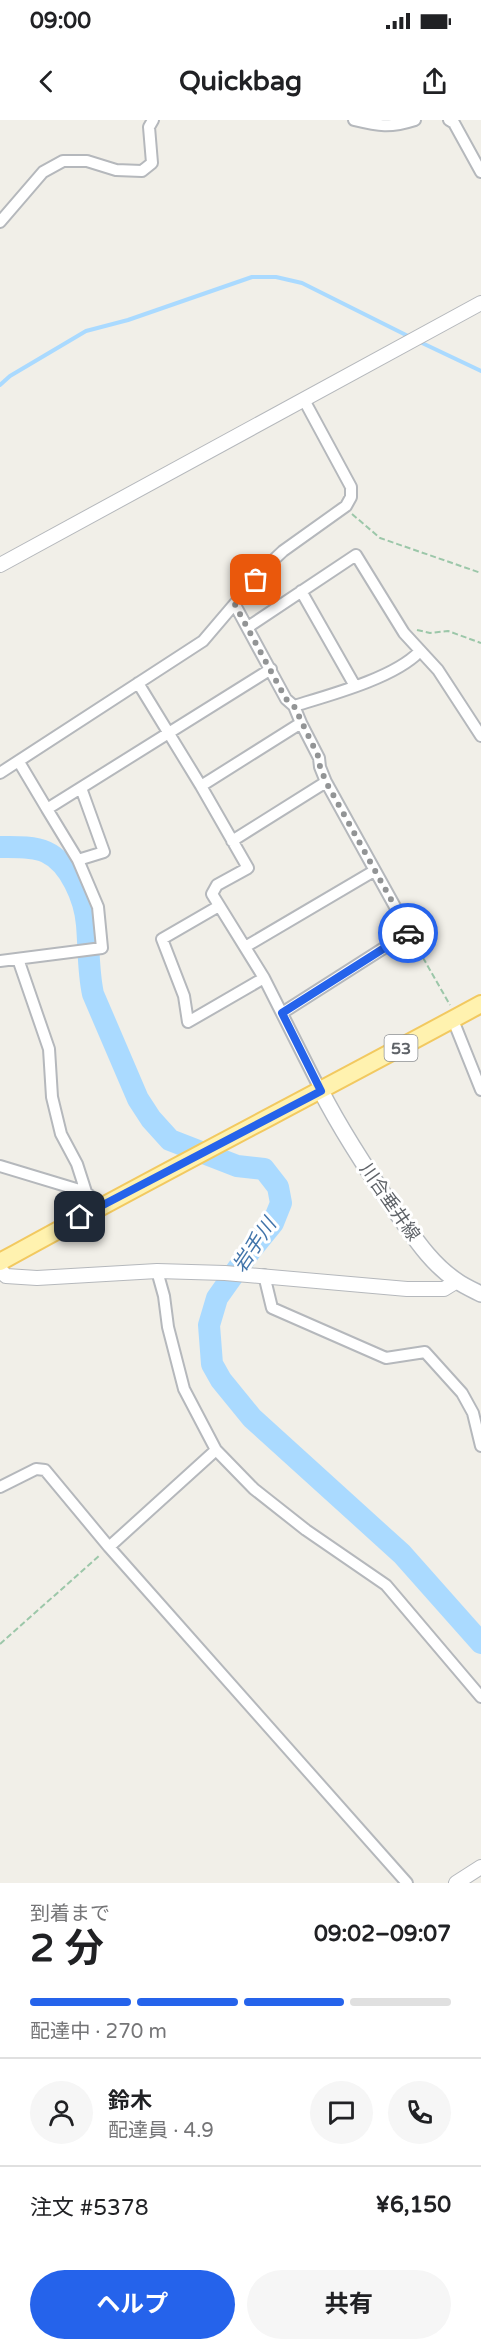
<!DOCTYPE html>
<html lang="ja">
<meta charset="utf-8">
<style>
:root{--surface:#fff;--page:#f6f6f6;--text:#202124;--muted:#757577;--line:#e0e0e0;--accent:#2563eb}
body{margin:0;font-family:"Varela Round","Noto Sans JP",sans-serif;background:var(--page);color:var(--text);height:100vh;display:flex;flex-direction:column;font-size:22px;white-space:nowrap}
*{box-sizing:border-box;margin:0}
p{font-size:20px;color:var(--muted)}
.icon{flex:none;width:33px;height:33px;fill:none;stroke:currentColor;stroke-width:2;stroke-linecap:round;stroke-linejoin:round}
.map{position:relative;height:1763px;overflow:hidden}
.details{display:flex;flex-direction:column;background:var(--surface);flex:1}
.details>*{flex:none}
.pin{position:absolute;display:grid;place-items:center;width:51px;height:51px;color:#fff;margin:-26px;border-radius:12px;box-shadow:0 3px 9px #0006}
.courier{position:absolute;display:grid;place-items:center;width:60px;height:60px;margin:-30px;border:4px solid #2563eb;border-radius:50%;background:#fff;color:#222;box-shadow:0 2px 8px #0007}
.head em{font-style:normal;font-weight:700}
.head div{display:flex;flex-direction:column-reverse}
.head{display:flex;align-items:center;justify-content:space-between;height:102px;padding:0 30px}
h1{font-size:39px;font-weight:700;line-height:45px}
.bar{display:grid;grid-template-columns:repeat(4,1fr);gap:9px 6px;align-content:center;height:72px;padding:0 30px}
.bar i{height:8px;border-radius:4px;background:var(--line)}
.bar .on{background:var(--accent)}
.bar p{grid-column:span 4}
.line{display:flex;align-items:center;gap:15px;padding:0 30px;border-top:2px solid var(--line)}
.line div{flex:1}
.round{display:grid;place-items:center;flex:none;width:63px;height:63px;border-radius:32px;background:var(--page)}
.primary-button{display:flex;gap:12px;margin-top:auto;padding:12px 30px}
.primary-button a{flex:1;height:69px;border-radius:36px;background:var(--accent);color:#fff;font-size:24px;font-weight:700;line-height:69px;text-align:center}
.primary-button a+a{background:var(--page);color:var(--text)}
.status{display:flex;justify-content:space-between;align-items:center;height:42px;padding:0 30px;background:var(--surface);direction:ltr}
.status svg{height:16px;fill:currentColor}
header{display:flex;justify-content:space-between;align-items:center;height:78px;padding:0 30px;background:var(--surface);font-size:27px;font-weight:700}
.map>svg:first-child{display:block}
</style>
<div class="status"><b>09:00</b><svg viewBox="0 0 49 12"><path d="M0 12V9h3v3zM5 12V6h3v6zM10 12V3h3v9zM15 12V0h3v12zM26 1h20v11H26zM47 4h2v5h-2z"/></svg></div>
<header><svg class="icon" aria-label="back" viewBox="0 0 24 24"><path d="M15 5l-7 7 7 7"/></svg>Quickbag<svg class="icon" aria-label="share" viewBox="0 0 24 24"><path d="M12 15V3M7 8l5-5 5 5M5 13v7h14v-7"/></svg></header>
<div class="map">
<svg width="481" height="1763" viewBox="0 0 481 1763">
<rect width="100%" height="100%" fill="#f1efe8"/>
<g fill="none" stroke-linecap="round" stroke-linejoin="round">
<path stroke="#aadaff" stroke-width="4" d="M420,222L481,251
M0,265L10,256L86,211L128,200L252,157H276L302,163L410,217"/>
<path stroke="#aadaff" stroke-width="22" d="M0,727C14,727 33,726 46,732C70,743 85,779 87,805C89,828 88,851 93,874L138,979L151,999L170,1020L237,1046L264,1049L278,1067L281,1083L273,1103L251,1130L217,1178L209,1205L212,1244L221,1260L252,1298L402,1434L481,1523"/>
<g stroke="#b5b8bc" stroke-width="14">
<path id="minor" d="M354,0C379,6 390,8 415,0
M449,0L454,3L481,52
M0,102L43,52L63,41H87L116,50L142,51L152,43L149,7L153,0
M301,471L355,566
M248,507L356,435L404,513L438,550L481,616
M138,563L201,666L248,748L217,765L212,774L264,858L321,971
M294,586C330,575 394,558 419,532
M301,603L319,638L320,647L326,662
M19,642L47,689L271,549
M0,653L203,521L266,447L283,431L346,386L351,377V367L304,280
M201,666L301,603L294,586L286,579L235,485
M232,721L326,662L409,812L282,893
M78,740L104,732L81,668
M219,786L162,819L184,876L188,902L264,858
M245,827L374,751
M18,839L49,929L52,977L61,1014L77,1044L86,1072
M0,841L102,828L98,787L78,740L47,689
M453,900L481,970
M0,1046L86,1072L100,1086
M157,1151L164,1176L168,1207L184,1269L216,1330L254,1369L306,1410L386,1465L481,1577
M264,1155L272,1188L386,1238L425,1232L462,1273L473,1293L481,1326
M0,1367L36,1349L45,1350L109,1427L407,1763
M109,1427L216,1330"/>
</g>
<g stroke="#b5b8bc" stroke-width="16">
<path id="tertiary" d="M0,445L481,183
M0,1150L6,1156L37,1158L157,1151L225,1153L407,1169H444L457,1161
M456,1763L481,1747"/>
</g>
<g stroke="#b6babf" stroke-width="18">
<path id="secondary" d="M321,971C343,1014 369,1053 396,1092C414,1117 431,1144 457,1161C464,1166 473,1170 481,1174"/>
</g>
<g stroke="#f2c960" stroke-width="20">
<path id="primary" d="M0,1142C159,1054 321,971 481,884"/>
</g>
<path stroke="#9cc7a9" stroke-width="2" stroke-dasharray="6 3" stroke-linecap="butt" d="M352,394L380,418L481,453
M417,510L430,513L448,511L481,523
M414,822L450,885
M0,1524L100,1435"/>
<use href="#minor" stroke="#fff" stroke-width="10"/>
<use href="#tertiary" stroke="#fff" stroke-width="14"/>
<use href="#secondary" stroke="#fff" stroke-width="15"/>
<use href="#primary" stroke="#fff2af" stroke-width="16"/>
</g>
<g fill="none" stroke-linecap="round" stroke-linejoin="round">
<path stroke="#929495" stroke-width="6" stroke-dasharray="0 10.8" d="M256,460L235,485L286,579L294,586L319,638L320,647L326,662L409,812L408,813"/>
<path stroke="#2563eb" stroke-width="8" d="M80,1097L321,971L282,893L408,813"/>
</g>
<g text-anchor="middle" stroke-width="6" stroke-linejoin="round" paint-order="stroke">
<rect fill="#fff" stroke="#8f9295" stroke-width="1.5" x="384.5" y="915" width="33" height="26" rx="4.5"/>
<g font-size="16" font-weight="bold" fill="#5f6368">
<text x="401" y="934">53</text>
</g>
<g font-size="18" fill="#5f6368" stroke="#fff">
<text transform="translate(390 1082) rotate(55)" y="6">川合垂井線</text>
</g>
<g font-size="20" font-style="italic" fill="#4174aa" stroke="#fff">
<text transform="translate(254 1125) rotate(-56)" y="7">岩手川</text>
</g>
</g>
</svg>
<div class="pin" style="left:256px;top:460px;background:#ea580c"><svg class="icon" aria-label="bag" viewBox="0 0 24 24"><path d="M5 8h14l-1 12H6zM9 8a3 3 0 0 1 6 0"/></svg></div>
<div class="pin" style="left:80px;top:1097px;background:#1f2937"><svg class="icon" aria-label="home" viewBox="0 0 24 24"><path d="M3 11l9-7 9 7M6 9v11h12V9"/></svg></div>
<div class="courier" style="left:408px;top:813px"><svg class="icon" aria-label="car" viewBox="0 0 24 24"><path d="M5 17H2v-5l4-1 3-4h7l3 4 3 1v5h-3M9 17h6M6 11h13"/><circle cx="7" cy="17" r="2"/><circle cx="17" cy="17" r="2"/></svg></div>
</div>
<section class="details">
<div class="head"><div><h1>2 分</h1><p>到着まで</p></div><em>09:02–09:07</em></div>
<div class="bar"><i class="on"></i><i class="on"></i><i class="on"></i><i></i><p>配達中 · 270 m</p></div>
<div class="line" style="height:108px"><a class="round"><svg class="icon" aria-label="person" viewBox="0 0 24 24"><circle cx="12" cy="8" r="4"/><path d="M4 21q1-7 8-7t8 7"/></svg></a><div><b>鈴木</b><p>配達員 · 4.9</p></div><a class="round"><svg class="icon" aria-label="chat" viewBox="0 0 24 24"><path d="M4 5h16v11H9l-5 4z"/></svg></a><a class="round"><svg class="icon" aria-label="phone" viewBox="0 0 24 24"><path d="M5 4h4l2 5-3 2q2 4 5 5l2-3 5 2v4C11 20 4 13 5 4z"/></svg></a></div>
<div class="line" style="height:78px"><div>注文 #5378</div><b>¥6,150</b></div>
<div class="primary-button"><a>ヘルプ</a><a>共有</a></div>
</section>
